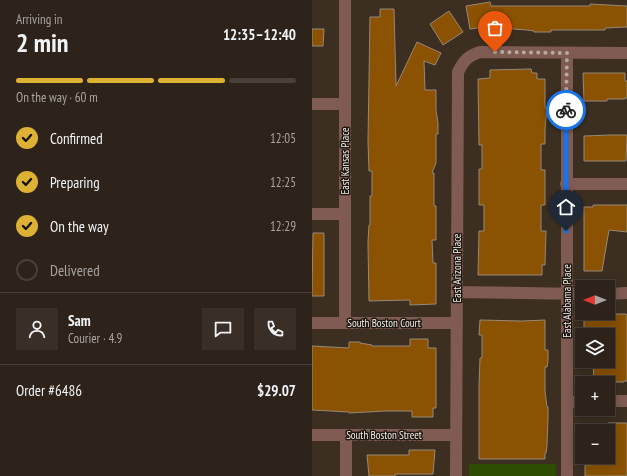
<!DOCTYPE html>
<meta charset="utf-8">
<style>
:root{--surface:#2d231a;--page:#392f27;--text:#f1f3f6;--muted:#a7a4a2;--line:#484039;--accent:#ddb133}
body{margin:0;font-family:"PT Sans Narrow",sans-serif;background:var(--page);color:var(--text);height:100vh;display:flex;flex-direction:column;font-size:15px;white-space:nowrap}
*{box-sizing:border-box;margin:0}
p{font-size:13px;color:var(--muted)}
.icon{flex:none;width:22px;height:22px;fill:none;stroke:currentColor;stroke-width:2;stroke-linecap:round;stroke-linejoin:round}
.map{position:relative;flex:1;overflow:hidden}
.drawer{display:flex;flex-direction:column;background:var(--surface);width:312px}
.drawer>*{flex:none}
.needle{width:26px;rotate:270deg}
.controls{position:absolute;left:263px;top:280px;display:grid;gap:8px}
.controls a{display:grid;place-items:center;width:40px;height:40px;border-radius:0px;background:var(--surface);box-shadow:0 2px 10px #0003,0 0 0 1px var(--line);font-size:20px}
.pin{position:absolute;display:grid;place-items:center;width:34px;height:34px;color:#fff;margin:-41px -17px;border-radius:50% 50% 50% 0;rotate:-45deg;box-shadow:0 0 4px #0007}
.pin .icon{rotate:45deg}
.courier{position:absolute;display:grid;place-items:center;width:40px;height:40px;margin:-20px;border:3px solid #1a73e8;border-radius:50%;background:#fff;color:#222;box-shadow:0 1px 5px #0007}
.summary em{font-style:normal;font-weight:700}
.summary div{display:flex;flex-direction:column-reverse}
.summary{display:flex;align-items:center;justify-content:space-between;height:68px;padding:0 16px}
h1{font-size:26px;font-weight:700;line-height:30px}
.bar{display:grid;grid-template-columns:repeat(4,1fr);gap:6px 4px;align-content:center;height:48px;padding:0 16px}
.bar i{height:5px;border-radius:3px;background:var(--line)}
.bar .current{background:var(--accent)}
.bar p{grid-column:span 4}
.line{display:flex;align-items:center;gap:10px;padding:0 16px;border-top:1px solid var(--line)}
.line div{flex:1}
.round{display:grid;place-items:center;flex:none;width:42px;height:42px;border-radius:0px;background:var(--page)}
ol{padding:0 16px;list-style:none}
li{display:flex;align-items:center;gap:12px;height:44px}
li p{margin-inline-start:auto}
li .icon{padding:4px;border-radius:50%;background:var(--accent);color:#111;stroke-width:4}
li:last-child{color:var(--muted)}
li i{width:22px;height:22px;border:2px solid var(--line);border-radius:50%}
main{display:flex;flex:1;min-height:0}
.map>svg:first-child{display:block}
</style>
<main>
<section class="drawer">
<div class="summary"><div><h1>2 min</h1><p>Arriving in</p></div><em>12:35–12:40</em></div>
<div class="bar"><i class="current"></i><i class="current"></i><i class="current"></i><i></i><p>On the way · 60 m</p></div>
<ol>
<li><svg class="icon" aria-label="check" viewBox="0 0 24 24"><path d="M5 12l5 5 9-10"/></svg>Confirmed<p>12:05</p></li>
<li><svg class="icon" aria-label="check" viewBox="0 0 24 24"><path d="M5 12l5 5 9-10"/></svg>Preparing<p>12:25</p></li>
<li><svg class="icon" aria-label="check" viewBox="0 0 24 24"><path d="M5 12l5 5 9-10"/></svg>On the way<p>12:29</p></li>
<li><i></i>Delivered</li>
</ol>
<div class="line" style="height:72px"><a class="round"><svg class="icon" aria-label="person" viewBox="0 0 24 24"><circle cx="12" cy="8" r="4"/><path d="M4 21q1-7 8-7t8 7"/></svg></a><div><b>Sam</b><p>Courier · 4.9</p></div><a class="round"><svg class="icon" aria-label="chat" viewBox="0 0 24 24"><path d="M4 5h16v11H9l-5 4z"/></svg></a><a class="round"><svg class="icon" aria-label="phone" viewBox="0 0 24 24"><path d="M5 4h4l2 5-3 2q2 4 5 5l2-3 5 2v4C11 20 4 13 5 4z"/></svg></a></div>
<div class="line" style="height:52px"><div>Order #6486</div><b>$29.07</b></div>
</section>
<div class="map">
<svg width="315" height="476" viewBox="0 0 315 476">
<rect width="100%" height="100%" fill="#3c2f22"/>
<path fill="#2d4d05" d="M157,464H244V476H157Z"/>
<path fill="#8a5201" stroke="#988878" d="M178,2L179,6H278V4L315,6V27L293,28V30H239V32H222V31L215,30L187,28V25L158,29L154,6Z
M68,9H82L84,86L105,42L129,53L123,65L112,61L113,90H124V110L126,123V134H124V163L120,173H122V206H124V240H120L121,263H124V304L98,305V300L57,301L56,242L57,225H58V196H60V171H57L56,141L58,17H68Z
M137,11L151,32L131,45L118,24Z
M0,29H12L11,46H0Z
M219,69L220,73H225V79H233V108H235L233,129V144H229V170H233V205H229V231H234L233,265H230V275H166L167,231H172V205H167V169H170V145H167L166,79L178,78V70Z
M271,73H313V81H315V98H313V99H295V101H272Z
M299,135H315L314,161H272V136Z
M281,205H315V232L297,230L290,271H272V207H281Z
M1,233H12V296H0Z
M272,314H314L315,316V381H312V382H282L281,361H296V335H272Z
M168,320L210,321L233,320V350H236V361L235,367H233V391L235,407H236V418L235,446L234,453H233V459H167V385L168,358H170V335H167Z
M98,339H116V348H124V408H121V417H100V411H74L37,413V412L0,410V346L37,348V342H48V343L60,345V346H98Z
M296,423H315V476H273V465L296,464Z
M97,450H123L121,474H83V476H57L55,455H97Z"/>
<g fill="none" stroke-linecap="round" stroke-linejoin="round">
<path stroke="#7f5b53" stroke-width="12" d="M33,0V323
M255,53V476
M0,104H33
M254,184H315
M0,214H33
M145,292L270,294
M296,294L315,293
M0,323H145
M296,401H315
M255,402H270
M0,435H144
M34,476V436
M144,476L146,72C152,60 156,56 168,52L315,53"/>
</g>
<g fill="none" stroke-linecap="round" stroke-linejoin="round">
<path stroke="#b6aba1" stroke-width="4" stroke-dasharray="0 7.2" d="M183,52L255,53L254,110"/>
<path stroke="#1a73e8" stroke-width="5" d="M254,231V110"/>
</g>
<g text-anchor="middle" stroke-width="3" stroke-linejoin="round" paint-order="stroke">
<g font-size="11" fill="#f7eee6" stroke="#1e1812">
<text transform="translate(33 161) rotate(-90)" y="4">East Kansas Place</text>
<text transform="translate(145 268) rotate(-90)" y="4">East Arizona Place</text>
<text transform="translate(255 301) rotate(-90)" y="4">East Alabama Place</text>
<text x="72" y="327">South Boston Court</text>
<text x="72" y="439">South Boston Street</text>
</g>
</g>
</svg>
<div class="controls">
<a><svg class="needle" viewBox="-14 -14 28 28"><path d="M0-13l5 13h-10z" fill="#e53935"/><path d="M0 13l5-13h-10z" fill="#a7a4a2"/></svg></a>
<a><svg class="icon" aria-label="layers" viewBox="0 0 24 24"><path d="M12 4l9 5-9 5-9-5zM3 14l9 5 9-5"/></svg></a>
<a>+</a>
<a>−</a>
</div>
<div class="pin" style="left:183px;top:52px;background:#ea580c"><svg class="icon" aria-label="bag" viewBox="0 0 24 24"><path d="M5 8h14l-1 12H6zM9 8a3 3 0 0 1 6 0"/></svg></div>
<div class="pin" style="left:254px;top:231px;background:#1f2937"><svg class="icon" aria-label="home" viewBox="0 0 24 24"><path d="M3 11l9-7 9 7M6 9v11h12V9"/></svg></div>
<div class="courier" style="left:254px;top:110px"><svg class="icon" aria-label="bike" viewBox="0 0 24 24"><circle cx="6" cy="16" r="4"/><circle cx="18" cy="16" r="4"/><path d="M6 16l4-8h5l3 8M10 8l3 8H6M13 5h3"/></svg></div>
</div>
</main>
